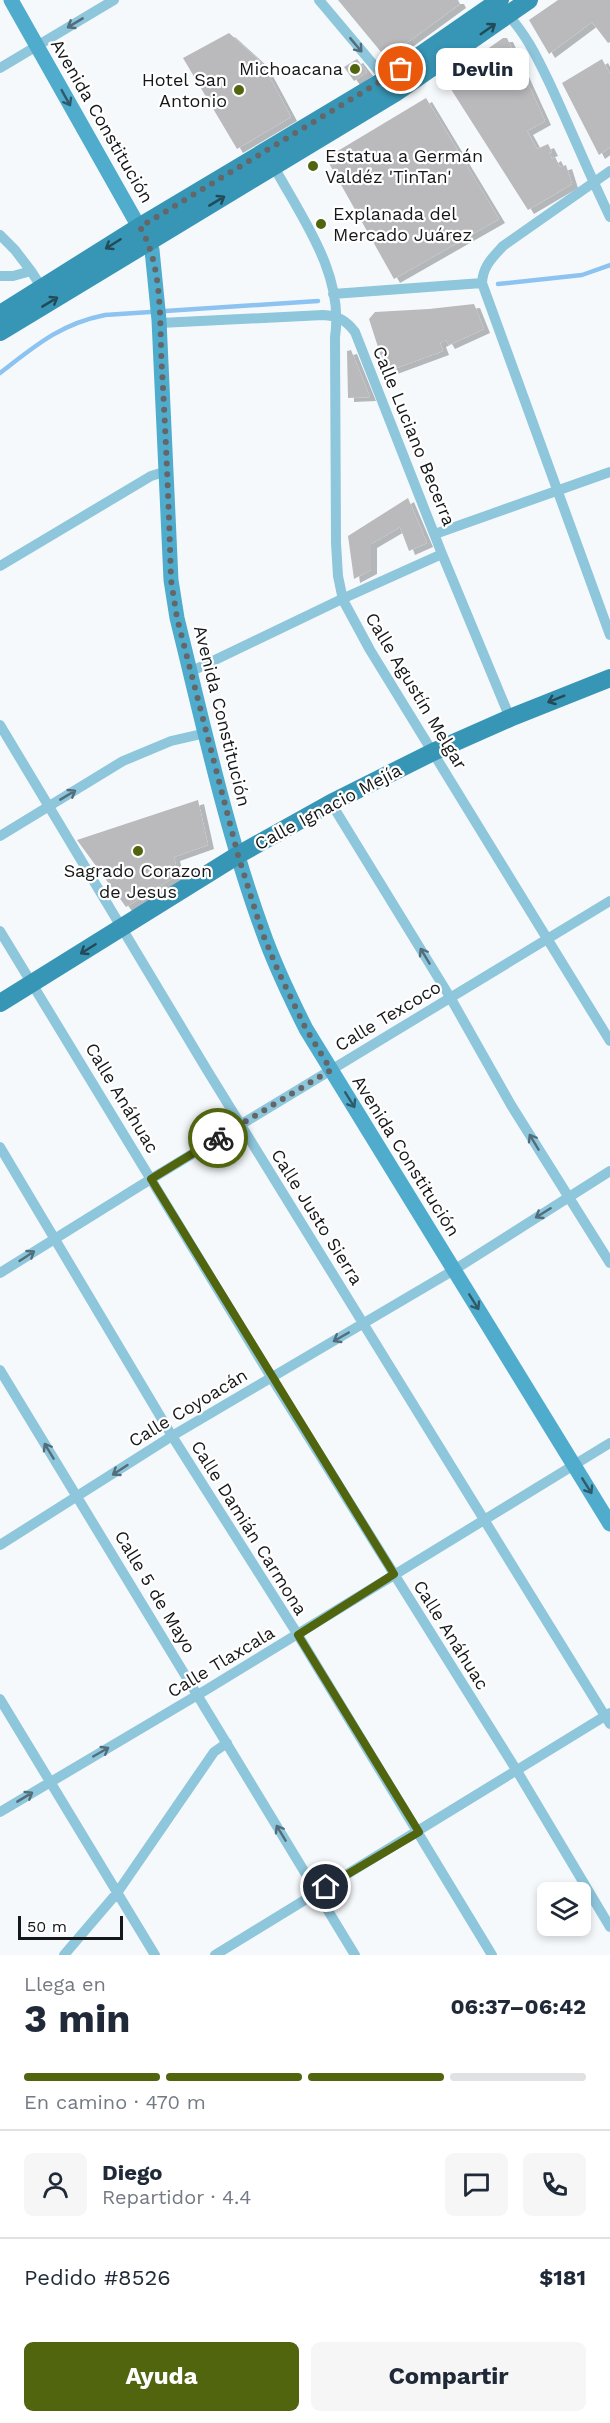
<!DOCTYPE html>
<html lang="es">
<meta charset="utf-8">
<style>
:root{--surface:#fff;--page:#f6f6f7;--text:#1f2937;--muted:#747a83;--line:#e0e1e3;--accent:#51640e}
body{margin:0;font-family:"Work Sans",sans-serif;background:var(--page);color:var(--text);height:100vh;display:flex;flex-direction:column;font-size:22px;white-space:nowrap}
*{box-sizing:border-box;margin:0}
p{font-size:20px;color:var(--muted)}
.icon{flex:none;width:33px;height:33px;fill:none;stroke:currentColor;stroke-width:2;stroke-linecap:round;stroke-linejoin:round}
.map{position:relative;height:1955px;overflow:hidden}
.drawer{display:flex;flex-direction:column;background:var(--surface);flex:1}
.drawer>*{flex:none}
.controls{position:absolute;left:537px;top:1882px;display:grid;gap:12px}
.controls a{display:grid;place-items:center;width:54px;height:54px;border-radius:9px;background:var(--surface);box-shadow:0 3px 9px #0003;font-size:30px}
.scale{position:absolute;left:18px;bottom:15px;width:105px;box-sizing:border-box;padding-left:6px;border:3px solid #161718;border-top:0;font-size:16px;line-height:21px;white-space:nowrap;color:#161718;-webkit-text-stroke:4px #fff;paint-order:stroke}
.pin{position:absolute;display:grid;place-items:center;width:51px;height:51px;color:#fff;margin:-26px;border:3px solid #fff;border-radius:50%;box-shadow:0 2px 6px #0007}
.courier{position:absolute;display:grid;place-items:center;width:60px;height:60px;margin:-30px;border:4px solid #51640e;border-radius:50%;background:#fff;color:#222;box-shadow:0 2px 8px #0007}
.bubble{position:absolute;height:42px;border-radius:9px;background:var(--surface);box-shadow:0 3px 9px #0003;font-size:20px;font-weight:700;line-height:42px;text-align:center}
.headline em{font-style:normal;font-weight:700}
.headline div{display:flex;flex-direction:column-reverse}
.headline{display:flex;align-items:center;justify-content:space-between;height:102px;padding:0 24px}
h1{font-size:39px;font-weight:700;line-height:45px}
.bar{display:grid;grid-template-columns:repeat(4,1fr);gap:9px 6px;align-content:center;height:72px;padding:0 24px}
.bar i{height:8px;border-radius:4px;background:var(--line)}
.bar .active{background:var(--accent)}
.bar p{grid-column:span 4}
.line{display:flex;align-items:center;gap:15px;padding:0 24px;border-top:2px solid var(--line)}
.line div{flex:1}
.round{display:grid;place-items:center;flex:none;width:63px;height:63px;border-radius:9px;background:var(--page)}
.primary-button{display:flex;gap:12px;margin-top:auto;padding:12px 24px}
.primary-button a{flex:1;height:69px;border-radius:9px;background:var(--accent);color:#fff;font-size:24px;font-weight:700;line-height:69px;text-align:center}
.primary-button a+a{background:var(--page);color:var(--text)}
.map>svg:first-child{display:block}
</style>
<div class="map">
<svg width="610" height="1955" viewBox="0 0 610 1955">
<defs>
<filter id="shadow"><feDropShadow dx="6" dy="4" stdDeviation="0" flood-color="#0004"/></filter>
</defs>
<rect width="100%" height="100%" fill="#f6f9fc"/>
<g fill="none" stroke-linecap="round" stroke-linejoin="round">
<path stroke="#8dc3f0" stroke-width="4.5" d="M498,284L582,275L610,265
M0,373C35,346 60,324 105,315L318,301"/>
</g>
<path fill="#bab9bc" filter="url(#shadow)" d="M338,0H458L460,4L386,58Z
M558,0H610V42L608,43L592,22L549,54L529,20Z
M229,33L262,63L291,117L237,149L183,58Z
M503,38H507L545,121L527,131L537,149L548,144L552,152L549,153L552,159L555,157L560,167L566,165L572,184L528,210L447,83L446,78Z
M357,59L367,72L354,81L344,67Z
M602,59L610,74V147L599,155L562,83Z
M426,98L499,219L394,279L326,158Z
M474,304L484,329L449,345L446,340L440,343L443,351L386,372L369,319L375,312L429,309Z
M351,350L370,397L348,398L347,351Z
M408,498L427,543L409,551L400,527L371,544V570L354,579L348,536Z
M198,800L208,845L174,857L178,875L126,907L77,840Z"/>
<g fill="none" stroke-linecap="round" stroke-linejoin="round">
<path stroke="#8ec6dc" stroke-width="10" d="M319,0L388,82
M505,12C525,32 537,57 549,82C570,127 588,172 610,217
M0,68L114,0
M610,171L503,246C492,258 483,266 482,283L610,635
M278,174C306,224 344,277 335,337L336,543L338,576L343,600L370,650L610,1041
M0,235L15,250L31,271
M0,276H13L31,271L42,288
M333,294L482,283
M160,323L323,315C338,316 346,320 355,332L442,554L510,718
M435,534L610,472
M0,566L151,476L167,471
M190,672L342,599L442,554
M0,725L207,1070L610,1724
M331,803L450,997L511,1105L610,1263
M0,836L123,761L171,741L206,733
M0,931L271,1377L517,1771L610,1927
M0,1147L172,1436L298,1635L492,1955
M0,1273L151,1179L610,901
M0,1370L355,1955
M0,1545L172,1436L454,1270L610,1171
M0,1699L155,1955
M0,1812L206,1690L610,1443
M64,1955L117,1893L214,1752L227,1743
M215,1955L610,1713"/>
<path stroke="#4faccd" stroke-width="15" d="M11,0L152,250L159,320L171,580L177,618C203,723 226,831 263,932C275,966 290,997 306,1029L610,1524"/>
<path stroke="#3796b6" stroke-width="18" d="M0,314L139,227L386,79L500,0
M0,332L395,93L529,0
M0,1003L238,855L331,803L433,752L510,718L610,678"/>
</g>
<defs><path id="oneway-shaft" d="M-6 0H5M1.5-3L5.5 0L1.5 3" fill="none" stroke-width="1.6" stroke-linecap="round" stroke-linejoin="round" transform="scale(1.5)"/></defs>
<g stroke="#526e7a">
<use href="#oneway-shaft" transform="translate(75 23) rotate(149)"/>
<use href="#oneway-shaft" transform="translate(356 45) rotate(50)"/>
<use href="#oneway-shaft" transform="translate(68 795) rotate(-31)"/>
<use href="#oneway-shaft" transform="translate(425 956) rotate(-121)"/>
<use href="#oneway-shaft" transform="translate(534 1142) rotate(-121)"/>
<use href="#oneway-shaft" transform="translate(543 1213) rotate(148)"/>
<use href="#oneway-shaft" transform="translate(27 1256) rotate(-33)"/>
<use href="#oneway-shaft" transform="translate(341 1337) rotate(150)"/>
<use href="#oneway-shaft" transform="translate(49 1451) rotate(-121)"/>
<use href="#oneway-shaft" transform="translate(120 1470) rotate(147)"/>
<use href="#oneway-shaft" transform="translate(101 1752) rotate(-30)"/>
<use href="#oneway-shaft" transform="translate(25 1797) rotate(-31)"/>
<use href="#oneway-shaft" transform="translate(281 1833) rotate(-121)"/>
</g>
<g stroke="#234a57">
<use href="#oneway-shaft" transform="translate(488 29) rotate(-35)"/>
<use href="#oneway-shaft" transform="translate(217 201) rotate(-31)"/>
<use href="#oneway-shaft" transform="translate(113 244) rotate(148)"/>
<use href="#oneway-shaft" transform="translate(50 302) rotate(-31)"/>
<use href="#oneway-shaft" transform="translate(556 699) rotate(158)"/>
<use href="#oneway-shaft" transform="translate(88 949) rotate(148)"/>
</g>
<g stroke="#305a69">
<use href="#oneway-shaft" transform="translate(66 98) rotate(61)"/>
<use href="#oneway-shaft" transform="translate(350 1100) rotate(58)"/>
<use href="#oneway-shaft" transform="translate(474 1302) rotate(58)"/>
<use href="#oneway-shaft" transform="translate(587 1486) rotate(58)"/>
</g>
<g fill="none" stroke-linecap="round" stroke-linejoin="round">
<path stroke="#646668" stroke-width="6" stroke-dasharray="0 10.8" d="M218,1138L331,1070L306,1029L279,973L262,932L238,855L177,618L171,580C169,510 166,440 162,370C159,323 164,268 140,227L401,69"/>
<path stroke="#51640e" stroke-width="8" d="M218,1138L151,1179L394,1574L298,1635L419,1832L326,1887"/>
</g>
<g fill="#51640e" stroke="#fff" stroke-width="2">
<circle cx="355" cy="69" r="6"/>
<circle cx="239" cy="90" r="6"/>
<circle cx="313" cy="166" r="6"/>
<circle cx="321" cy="224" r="6"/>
<circle cx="138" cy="851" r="6"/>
</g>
<g text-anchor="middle" stroke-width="4.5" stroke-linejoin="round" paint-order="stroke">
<g font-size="18" fill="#161718" stroke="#fff" text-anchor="end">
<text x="343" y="75">Michoacana</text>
<text x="227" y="86">Hotel San<tspan x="227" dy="21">Antonio</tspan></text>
<text x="325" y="162" text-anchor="start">Estatua a Germán<tspan x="325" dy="21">Valdéz 'TinTan'</tspan></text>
<text x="333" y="220" text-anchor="start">Explanada del<tspan x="333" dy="21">Mercado Juárez</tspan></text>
<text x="138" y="877" text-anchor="middle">Sagrado Corazon<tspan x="138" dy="21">de Jesus</tspan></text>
</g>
<g font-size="18" fill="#161718" stroke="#fff">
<text transform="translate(102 121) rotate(60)" y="6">Avenida Constitución</text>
<text transform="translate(414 436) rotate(68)" y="6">Calle Luciano Becerra</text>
<text transform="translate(416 691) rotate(59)" y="6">Calle Agustín Melgar</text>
<text transform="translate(222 716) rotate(76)" y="6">Avenida Constitución</text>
<text transform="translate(328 807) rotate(-28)" y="6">Calle Ignacio Mejía</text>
<text transform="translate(388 1016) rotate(-31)" y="6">Calle Texcoco</text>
<text transform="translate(122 1098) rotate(59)" y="6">Calle Anáhuac</text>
<text transform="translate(406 1156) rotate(58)" y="6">Avenida Constitución</text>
<text transform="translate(317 1217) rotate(58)" y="6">Calle Justo Sierra</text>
<text transform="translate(188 1408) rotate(-31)" y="6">Calle Coyoacán</text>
<text transform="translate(249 1528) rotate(58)" y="6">Calle Damián Carmona</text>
<text transform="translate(155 1592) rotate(59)" y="6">Calle 5 de Mayo</text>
<text transform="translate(451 1635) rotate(58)" y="6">Calle Anáhuac</text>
<text transform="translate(221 1662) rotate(-31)" y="6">Calle Tlaxcala</text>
</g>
</g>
</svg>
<div class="controls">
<a><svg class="icon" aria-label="layers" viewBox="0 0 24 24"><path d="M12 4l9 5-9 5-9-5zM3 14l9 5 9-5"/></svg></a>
</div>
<div class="scale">50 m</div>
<div class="pin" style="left:401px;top:69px;background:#ea580c"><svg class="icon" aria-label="bag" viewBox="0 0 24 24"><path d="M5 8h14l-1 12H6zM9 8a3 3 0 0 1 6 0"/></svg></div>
<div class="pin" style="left:326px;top:1887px;background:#1f2937"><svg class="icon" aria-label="home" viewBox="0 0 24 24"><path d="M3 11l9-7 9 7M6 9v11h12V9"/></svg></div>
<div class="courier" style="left:218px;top:1138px"><svg class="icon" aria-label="bike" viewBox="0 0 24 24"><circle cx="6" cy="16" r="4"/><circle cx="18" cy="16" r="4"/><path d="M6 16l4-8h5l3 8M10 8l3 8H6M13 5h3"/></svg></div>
<div class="bubble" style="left:436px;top:48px;width:93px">Devlin</div>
</div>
<section class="drawer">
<div class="headline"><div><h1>3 min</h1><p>Llega en</p></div><em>06:37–06:42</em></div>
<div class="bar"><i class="active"></i><i class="active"></i><i class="active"></i><i></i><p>En camino · 470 m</p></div>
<div class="line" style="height:108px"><a class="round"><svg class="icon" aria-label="person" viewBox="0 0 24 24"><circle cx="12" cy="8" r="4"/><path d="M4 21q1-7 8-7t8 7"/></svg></a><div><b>Diego</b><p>Repartidor · 4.4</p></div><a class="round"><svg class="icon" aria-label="chat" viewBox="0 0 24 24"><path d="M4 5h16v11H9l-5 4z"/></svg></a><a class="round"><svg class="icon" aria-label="phone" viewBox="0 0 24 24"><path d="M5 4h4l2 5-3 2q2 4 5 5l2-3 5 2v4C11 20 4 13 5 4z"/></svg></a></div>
<div class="line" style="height:78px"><div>Pedido #8526</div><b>$181</b></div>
<div class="primary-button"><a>Ayuda</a><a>Compartir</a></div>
</section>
